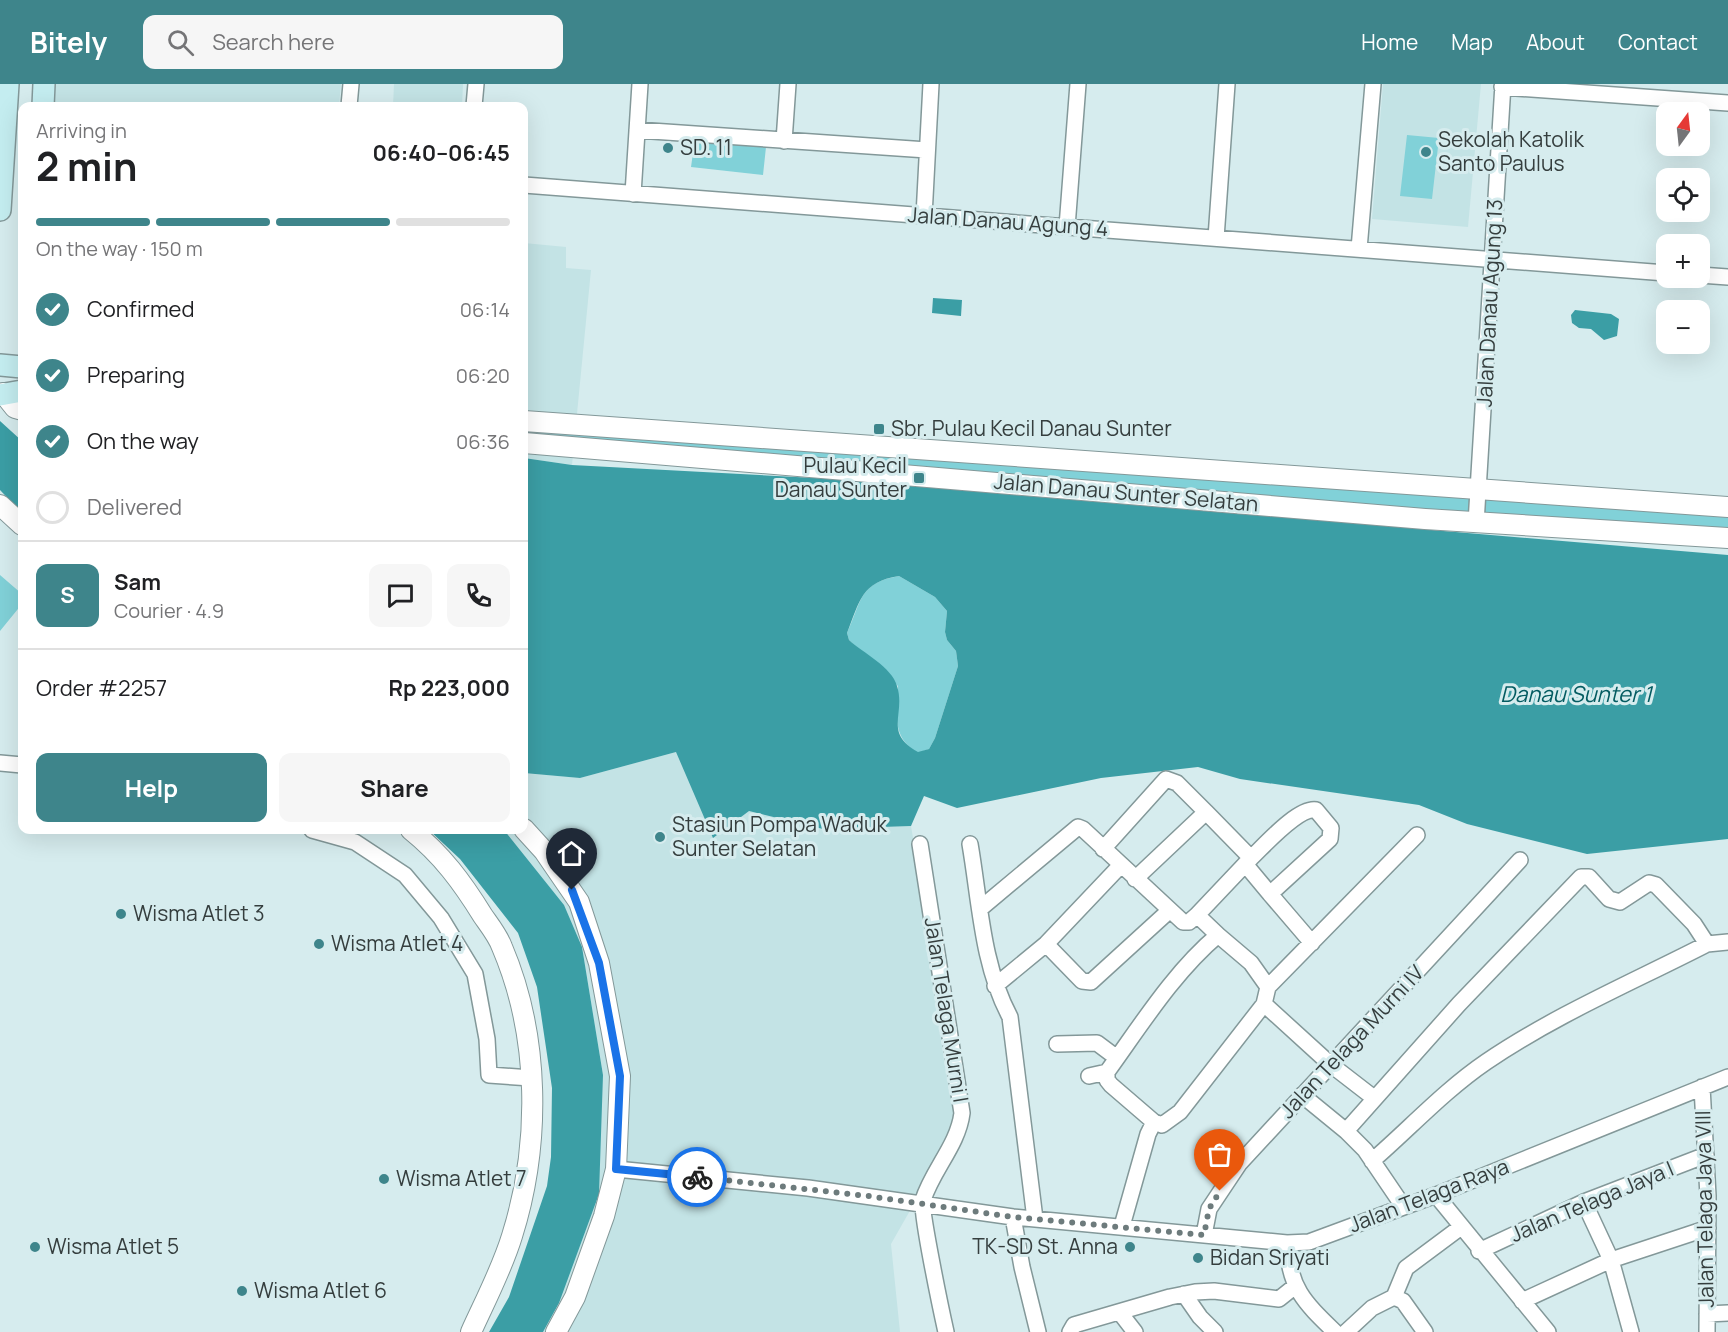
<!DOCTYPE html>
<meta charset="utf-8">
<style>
:root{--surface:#fff;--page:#f6f6f6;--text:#202124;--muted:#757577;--line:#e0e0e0;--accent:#3e858b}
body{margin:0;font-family:Manrope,sans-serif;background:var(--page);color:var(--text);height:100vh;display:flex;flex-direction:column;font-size:22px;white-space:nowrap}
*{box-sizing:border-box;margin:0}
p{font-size:20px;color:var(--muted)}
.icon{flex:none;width:33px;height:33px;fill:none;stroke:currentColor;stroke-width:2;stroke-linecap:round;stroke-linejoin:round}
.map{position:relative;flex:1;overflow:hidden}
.side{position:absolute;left:18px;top:18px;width:510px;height:732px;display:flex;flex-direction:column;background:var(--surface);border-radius:12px;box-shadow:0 6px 24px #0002}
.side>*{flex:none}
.needle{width:39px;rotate:15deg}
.tools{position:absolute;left:1656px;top:18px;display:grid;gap:12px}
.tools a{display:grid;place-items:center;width:54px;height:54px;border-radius:12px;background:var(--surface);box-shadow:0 6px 24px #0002;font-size:30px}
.pin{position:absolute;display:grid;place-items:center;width:51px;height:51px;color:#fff;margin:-62px -26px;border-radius:50% 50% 50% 0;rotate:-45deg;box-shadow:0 0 6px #0007}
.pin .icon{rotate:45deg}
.courier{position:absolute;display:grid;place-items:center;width:60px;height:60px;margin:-30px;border:4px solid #1a73e8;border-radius:50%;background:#fff;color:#222;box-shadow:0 2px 8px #0007}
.summary em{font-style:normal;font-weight:700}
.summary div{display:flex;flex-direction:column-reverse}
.summary{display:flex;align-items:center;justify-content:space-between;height:102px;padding:0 18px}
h1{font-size:39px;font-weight:700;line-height:45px}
.bar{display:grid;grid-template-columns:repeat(4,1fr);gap:9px 6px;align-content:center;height:72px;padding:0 18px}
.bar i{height:8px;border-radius:4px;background:var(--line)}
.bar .on{background:var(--accent)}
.bar p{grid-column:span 4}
.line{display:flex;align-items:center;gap:15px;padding:0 18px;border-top:2px solid var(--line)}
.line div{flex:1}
.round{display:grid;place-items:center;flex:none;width:63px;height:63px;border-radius:12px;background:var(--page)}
ol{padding:0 18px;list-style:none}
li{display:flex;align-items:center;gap:18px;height:66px}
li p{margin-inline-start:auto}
li .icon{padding:6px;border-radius:50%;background:var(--accent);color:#fff;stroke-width:4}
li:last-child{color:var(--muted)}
li i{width:33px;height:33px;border:3px solid var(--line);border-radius:50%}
.cta{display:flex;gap:12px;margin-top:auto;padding:12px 18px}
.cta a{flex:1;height:69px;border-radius:12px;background:var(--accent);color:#fff;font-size:24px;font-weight:700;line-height:69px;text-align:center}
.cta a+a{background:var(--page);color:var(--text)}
header{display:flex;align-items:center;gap:36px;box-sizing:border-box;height:84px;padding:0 30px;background:var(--accent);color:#fff}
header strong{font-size:28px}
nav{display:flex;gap:33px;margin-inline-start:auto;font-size:21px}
.search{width:420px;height:54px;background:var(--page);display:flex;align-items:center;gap:15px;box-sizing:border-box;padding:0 21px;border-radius:12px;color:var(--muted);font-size:22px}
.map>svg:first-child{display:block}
</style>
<header>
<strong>Bitely</strong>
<div class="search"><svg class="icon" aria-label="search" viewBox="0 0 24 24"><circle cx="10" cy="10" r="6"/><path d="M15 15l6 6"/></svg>Search here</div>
<nav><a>Home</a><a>Map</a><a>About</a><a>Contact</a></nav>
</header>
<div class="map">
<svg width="1728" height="1248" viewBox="0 0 1728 1248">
<rect width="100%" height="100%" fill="#d6ecee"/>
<path fill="#c3e3e5" d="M55,0H341L339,22H53Z
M394,0H463L462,22H393Z
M1383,0H1481L1468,143L1372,135Z
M524,159L566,163V184L591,186L572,381L524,374Z
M676,668L749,727L823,745L911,742L961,1037L891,1160L900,1248H543L559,1219L603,991L582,863L504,746H524V689L580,694Z"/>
<path fill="#81d1d8" d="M1407,51L1439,54L1432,115L1400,112Z
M695,55L766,63L763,91L691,83Z
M524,337L1728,423V454L524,359Z
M0,491L22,510V520L0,547Z
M899,492L935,513L947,527L945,548L947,556L956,567L958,582L935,654L929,665L918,669C890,652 898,630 898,602L849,556L847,549C862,516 859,499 899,492Z"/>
<path fill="#3b9ea5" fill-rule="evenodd" d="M933,214L962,216L961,232L932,229Z
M1575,226L1611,230L1619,235L1617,252L1604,256L1591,245L1579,244L1572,239L1571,231Z
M0,337L22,357V429L0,406Z
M524,374L572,381L815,394L1728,471V755L1587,770L1467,740L1419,721L1240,695L1198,683L1101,694L957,724L924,712L911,742L823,745L749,727L713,754L676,668L580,694L524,689ZM899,492L935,513L947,527L945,548L947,556L956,567L958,582L935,654L929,665L918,668C883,649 906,630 897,602C892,583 863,569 849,556L847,549C860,517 861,498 899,492Z
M429,746H504L564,821L582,863L603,991L599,1110L559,1219L543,1248H489L509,1213L547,1102L551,1073L552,1004L537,903L518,849L460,775Z"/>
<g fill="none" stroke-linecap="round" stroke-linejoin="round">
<g stroke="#839899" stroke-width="18">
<path id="minor" d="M1502,3L1728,19
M349,22L351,0
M474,22L476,0
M637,46L927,66
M784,57L788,0
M524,101L1666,189
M633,110L640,0
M924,132L931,0
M1067,143L1078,0
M1216,154L1227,0
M1359,165L1373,0
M1700,191L1728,193
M1476,439L1503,0
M0,679L22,681
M312,746L355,758L405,791L441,834L475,890L487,955L489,991L531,994
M920,760L962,1029C958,1061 933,1085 923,1116C920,1126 942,1230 946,1248
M970,760C980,818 982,881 1010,933L1035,1135
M1103,765L1166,695L1177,699L1206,728
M1135,795L1206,728L1251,774C1264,762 1298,723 1316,726L1331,744L1330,755L1270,810L1245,780
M1270,810L1312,859
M981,824L1078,743L1083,745L1183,838H1189L1197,831L1218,851
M1197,831L1251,774
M1046,860L1082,897L1091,898L1170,826
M995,902L1046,860L1121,781
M1268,903L1417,751
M1057,960L1097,959L1117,974
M1089,992L1107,988
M1702,1003L1708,1112L1707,1248
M1302,1011L1346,1047L1365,1066L1403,1122
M1154,1038L1162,1041L1180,1028L1264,920
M1346,1047L1459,920L1581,793H1589L1609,815L1620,818L1649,799L1656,801L1694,840L1707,860
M1372,1077C1410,1044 1445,1006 1486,978C1555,931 1633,898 1707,860L1728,858
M616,1085L808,1104L1013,1133L1287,1159L1309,1158L1436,1111L1728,993
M1436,1111L1548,1248
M1584,1118L1611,1176L1631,1248
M1013,1133L1022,1183L1038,1248
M1122,1142L1148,1050L1154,1038L1111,1001L1107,996V988C1141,941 1174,888 1218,851L1251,879L1268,903L1264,920L1330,980L1374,1014
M1204,1151L1209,1125L1239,1080L1520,776
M1287,1159C1289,1204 1304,1218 1335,1248
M1479,1167L1584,1118L1706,1071
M1184,1210L1200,1233L1215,1248
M1394,1213L1406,1184L1461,1143
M1522,1217L1611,1176L1708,1144
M1121,1230L1135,1248
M1707,1230L1728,1229
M1070,1248L1074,1241L1170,1213L1195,1208L1214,1207L1279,1215L1294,1203
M1346,1248L1372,1224L1394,1213L1403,1217L1425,1248"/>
</g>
<g stroke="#839899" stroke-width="22">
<path id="tertiary" d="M3,309L15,324L22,326
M524,337L1728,423
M524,359L1425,435L1728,454
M0,421L22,441
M524,745L544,767L579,818L599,879L620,992L616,1085L604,1132L575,1213L556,1248
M411,746C442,771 462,798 483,832C490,842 498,852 502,863C540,952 541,1060 512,1152C502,1185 485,1217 471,1248"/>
</g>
<g stroke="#839899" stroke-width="24">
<path id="secondary" d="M43,22L44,0
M0,126L8,0
M0,281L22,283
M0,311L22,307"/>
</g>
<use href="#minor" stroke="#fff" stroke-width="15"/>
<use href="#tertiary" stroke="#fff" stroke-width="20"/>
<use href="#secondary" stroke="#c4edf0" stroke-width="21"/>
</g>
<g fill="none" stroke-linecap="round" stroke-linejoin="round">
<path stroke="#6d7b7c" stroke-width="6" stroke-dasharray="0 10.8" d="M697,1093L868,1112L1013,1133L1204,1151L1209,1125L1220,1107"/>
<path stroke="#1a73e8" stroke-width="8" d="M572,806L599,879L620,992L616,1085L697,1093"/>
</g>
<g fill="#3e858b" stroke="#d6ecee" stroke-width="2">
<circle cx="668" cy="64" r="6"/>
<circle cx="1426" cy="68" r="6"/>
<rect x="873" y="339" width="12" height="12" rx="3"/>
<rect x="913" y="388" width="12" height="12" rx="3"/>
<circle cx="660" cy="753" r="6"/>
<circle cx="121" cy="830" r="6"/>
<circle cx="319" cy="860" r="6"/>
<circle cx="384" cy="1095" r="6"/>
<circle cx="35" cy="1163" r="6"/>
<circle cx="1130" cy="1163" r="6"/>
<circle cx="1198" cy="1174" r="6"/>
<circle cx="242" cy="1207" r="6"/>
</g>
<g text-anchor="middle" stroke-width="6" stroke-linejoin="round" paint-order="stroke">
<g font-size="21" fill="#353e3e" stroke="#d6ecee" text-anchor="start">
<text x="1438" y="63">Sekolah Katolik<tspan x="1438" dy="24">Santo Paulus</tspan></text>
<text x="680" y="71">SD. 11</text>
<text x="891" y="352">Sbr. Pulau Kecil Danau Sunter</text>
<text x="907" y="389" text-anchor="end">Pulau Kecil<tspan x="907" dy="24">Danau Sunter</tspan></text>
<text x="672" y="748">Stasiun Pompa Waduk<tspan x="672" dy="24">Sunter Selatan</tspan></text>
<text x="133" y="837">Wisma Atlet 3</text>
<text x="331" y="867">Wisma Atlet 4</text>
<text x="396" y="1102">Wisma Atlet 7</text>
<text x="47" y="1170">Wisma Atlet 5</text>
<text x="1118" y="1170" text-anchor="end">TK-SD St. Anna</text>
<text x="1210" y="1181">Bidan Sriyati</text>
<text x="254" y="1214">Wisma Atlet 6</text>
</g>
<g font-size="21" fill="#353e3e" stroke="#d6ecee">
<text transform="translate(1008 138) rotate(4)" y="7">Jalan Danau Agung 4</text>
<text transform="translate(1490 219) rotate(-87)" y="7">Jalan Danau Agung 13</text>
<text transform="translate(1126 409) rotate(5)" y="7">Jalan Danau Sunter Selatan</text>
<text transform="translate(946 926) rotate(81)" y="7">Jalan Telaga Murni I</text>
<text transform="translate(1352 958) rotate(-47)" y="7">Jalan Telaga Murni IV</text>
<text transform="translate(1429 1112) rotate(-21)" y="7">Jalan Telaga Raya</text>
<text transform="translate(1592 1118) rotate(-23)" y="7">Jalan Telaga Jaya I</text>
<text transform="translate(1705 1125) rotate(-91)" y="7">Jalan Telaga Jaya VIII</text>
</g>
<g font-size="22" font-style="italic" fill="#035b61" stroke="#d6ecee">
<text x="1576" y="618">Danau Sunter 1</text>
</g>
</g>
</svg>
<div class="tools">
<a><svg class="needle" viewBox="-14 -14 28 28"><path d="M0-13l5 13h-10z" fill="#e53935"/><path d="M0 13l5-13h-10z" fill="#757577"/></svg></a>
<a><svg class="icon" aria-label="locate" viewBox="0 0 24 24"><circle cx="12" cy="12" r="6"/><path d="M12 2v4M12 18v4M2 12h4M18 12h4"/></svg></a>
<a>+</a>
<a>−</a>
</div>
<div class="pin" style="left:1220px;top:1107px;background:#ea580c"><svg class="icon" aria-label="bag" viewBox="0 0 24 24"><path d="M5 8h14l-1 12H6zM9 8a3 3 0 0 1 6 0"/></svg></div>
<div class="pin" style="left:572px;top:806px;background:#1f2937"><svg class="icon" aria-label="home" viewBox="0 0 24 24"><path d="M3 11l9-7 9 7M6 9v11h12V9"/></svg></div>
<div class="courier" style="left:697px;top:1093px"><svg class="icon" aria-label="bike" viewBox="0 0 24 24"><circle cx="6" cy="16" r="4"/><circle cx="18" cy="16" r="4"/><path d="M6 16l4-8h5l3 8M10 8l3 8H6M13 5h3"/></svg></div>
<section class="side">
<div class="summary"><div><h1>2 min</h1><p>Arriving in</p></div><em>06:40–06:45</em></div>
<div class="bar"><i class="on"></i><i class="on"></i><i class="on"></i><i></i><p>On the way · 150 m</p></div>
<ol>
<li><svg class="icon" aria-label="check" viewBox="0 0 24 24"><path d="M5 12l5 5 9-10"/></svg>Confirmed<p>06:14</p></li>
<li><svg class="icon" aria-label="check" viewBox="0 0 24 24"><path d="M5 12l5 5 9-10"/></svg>Preparing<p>06:20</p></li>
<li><svg class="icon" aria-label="check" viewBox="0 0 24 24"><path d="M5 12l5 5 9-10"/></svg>On the way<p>06:36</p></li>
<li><i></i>Delivered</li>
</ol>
<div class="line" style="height:108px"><b class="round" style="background:var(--accent);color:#fff">S</b><div><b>Sam</b><p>Courier · 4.9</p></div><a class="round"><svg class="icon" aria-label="chat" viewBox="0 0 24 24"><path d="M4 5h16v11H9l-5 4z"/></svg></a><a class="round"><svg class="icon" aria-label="phone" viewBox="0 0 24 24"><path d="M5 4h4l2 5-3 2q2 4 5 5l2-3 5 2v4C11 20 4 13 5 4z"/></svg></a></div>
<div class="line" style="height:78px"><div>Order #2257</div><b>Rp 223,000</b></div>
<div class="cta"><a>Help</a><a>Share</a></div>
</section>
</div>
